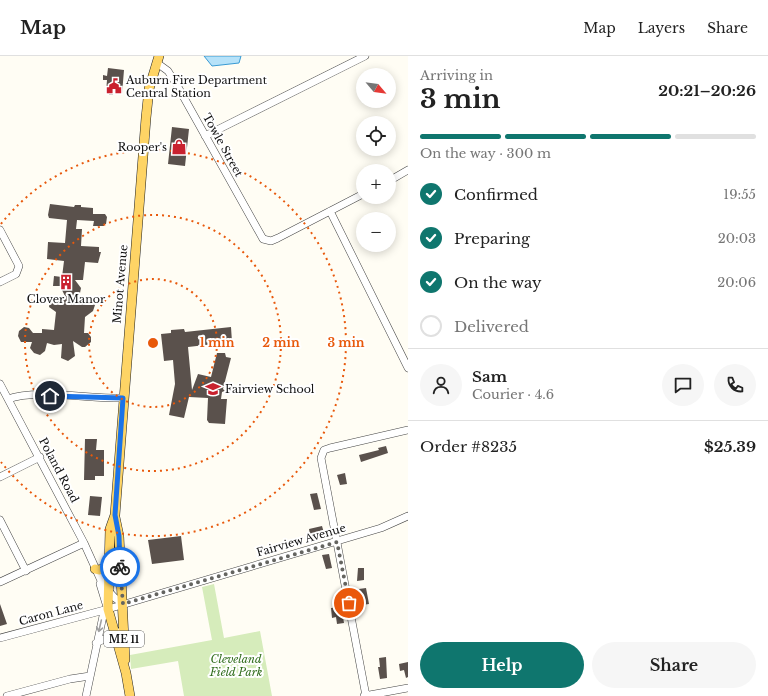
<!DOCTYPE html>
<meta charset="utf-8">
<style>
:root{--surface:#fff;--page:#f6f6f6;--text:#222;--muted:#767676;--line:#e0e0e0;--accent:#0f766e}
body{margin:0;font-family:"Libre Baskerville",serif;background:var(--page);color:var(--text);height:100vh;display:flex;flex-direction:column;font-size:15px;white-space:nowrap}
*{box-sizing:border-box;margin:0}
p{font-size:13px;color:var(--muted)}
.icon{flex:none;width:22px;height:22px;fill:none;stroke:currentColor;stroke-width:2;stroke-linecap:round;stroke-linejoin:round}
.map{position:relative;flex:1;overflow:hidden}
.sheet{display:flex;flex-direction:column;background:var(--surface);width:360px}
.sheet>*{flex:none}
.needle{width:26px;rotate:119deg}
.buttons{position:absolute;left:356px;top:12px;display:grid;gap:8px}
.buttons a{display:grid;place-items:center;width:40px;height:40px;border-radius:50%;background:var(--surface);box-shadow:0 2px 10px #0003;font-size:20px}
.pin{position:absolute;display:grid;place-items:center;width:34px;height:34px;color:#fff;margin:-17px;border:2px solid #fff;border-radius:50%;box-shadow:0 1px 4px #0007}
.courier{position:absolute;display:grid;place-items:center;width:40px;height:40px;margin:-20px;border:3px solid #1a73e8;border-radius:50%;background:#fff;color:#222;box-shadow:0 1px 5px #0007}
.headline em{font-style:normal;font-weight:700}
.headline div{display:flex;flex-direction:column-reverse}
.headline{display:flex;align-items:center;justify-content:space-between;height:68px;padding:0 12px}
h1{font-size:26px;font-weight:700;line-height:30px}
.bar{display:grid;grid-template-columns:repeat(4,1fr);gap:6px 4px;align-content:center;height:48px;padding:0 12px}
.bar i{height:5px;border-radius:3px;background:var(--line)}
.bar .on{background:var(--accent)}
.bar p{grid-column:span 4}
.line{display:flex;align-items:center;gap:10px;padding:0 12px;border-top:1px solid var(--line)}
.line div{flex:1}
.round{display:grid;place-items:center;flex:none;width:42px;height:42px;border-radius:21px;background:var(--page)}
ol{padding:0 12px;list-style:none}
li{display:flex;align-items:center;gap:12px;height:44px}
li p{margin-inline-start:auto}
li .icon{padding:4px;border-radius:50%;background:var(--accent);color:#fff;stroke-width:4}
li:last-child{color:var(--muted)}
li i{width:22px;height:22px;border:2px solid var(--line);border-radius:50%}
.action{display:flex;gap:8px;margin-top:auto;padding:8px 12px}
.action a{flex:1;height:46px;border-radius:24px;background:var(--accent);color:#fff;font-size:16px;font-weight:700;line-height:46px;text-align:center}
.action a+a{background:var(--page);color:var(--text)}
header{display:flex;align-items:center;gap:24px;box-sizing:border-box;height:56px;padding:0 20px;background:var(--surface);border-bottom:1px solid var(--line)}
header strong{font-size:19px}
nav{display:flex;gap:22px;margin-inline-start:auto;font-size:14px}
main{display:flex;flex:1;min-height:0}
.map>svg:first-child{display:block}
</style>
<header>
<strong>Map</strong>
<nav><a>Map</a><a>Layers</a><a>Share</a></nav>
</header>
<main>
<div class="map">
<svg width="408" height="640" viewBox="0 0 408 640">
<rect width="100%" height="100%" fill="#fffdf4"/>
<path fill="#d6ecbb" d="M214,528L224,582L260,575L272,640H184L178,605L131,613L130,599L212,584L202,531Z"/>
<path fill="#b6e2f9" stroke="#399bd4" d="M204,0H241L239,7L212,10Z"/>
<path fill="#5a514c" d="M108,12L124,14L122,38L113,37V39H109V37L106,36L107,24H103V19L107,20Z
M172,71L189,73L185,110L168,108Z
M50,148L74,151L75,149H81V151L93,152V158H105L107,161L106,168H104V170H93L94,165L77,164L76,173H82L81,190L99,191V196H101L98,207L85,206L83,224H75L81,232L79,242L91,244L95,249L93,255L85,261L84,277H88L91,281V286L85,291H82L73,285L75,300L68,305L61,302L62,288L54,289L47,287L45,295L40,299L34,297L30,292L32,286H21L18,280L19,275L24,271L29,272L33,277H42V273L54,274L56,256L49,251L50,245L56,241L66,242L60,230H53L54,220L62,221L64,205L47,203L48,186L65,187L67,164L49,162L48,159Z
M231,271L232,286L188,291L192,334L198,318L211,321L217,297H225L226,301L231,302L223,333L225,335L222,336L221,343H227L225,368L209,367L207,364L208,342L189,341L184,362L169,359L175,328L173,304L164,305L161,278L171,277V274L184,273L185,276Z
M85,383H97L96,394H104V420H95V424H84Z
M386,390L388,397L361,406L359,399L379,394L378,392Z
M345,417L347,428L340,429L337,419Z
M317,437L321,453L314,454L310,438Z
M90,440L102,441L100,460L88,459Z
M322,470L324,477L310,479L309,473Z
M181,480L184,504L152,508L148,484Z
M329,498L332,512L326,513L322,499Z
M358,512H364V524L357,525Z
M366,532L369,548L362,549L359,533Z
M0,548L7,568L0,570Z
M339,551L341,562L343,561L344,567L337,568L336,561L332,562L331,552Z
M386,601L387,622L380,623L378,611H380L379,602Z
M408,606V621L406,622L404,614L400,615L399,608Z"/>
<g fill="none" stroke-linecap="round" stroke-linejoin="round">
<g stroke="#444" stroke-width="8">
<path id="minor" d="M157,7L168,15L178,31L263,183L271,185L278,182L363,138
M205,80L365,0
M389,125L408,114
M330,155L408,312
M0,174L19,210L16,218L0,226
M0,328L84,487L103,529L115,542L123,548
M8,343C34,333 93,343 123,342
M0,421L40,401
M0,464L26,515
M0,526L84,487
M100,528L107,551
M0,582L108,553L381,472L408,460
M96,587L119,576
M7,640L70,623L90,620
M86,640L103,560L108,553
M364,640L408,632
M366,640L321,402L324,394L330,392L408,374"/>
</g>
<g stroke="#222" stroke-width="10">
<path id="major" d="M115,461L119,480L125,604
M95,513L99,514L108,511
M130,640L126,617L108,553L110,473L115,459L146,62L149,33L159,0"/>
</g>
<use href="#minor" stroke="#fff" stroke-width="7"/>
<use href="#major" stroke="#fed465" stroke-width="9"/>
</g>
<defs><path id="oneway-shaft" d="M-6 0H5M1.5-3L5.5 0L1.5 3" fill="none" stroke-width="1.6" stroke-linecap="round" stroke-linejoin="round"/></defs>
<use stroke="#a0a0a0" href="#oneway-shaft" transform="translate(100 570) rotate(103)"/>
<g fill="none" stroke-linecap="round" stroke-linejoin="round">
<path stroke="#646460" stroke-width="4" stroke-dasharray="0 7.2" d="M120,511L123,548L337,486L349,547"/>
<path stroke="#1a73e8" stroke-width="5" d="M50,340L123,342L115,459L119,480L120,511"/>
</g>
<g fill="none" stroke="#e8590c" stroke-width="2" stroke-dasharray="2 4">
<circle cx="153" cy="287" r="64"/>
<circle cx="153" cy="287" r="128"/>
<path d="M1 168A193 193 0 1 1 1 406"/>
</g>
<defs>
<g id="civic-bare" transform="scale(1.2)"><path d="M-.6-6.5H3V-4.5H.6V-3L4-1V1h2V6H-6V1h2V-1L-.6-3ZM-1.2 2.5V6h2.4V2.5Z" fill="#c9212e" stroke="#fff" stroke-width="2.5" paint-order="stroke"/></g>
<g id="shop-bare" transform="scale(1.2)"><path d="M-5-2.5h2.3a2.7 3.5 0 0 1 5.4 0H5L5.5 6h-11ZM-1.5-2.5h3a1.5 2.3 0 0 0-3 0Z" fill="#c9212e" stroke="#fff" stroke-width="2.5" paint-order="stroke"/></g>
<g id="building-bare" transform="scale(1.2)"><path d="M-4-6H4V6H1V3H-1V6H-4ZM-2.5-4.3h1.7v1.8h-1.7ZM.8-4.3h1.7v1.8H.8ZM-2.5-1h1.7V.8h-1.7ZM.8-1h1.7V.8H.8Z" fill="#c9212e" stroke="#fff" stroke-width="2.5" paint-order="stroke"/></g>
<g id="school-bare" transform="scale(1.2)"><path d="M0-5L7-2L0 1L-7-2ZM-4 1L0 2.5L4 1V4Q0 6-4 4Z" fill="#c9212e" stroke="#fff" stroke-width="2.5" paint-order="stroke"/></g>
</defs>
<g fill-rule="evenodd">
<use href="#civic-bare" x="114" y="30"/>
<use href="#shop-bare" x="179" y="91"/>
<use href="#building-bare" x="66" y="226"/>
<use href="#school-bare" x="213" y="333"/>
</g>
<g text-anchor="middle" stroke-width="4" stroke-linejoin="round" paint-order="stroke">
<rect fill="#fff" stroke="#585858" stroke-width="1" x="104" y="575" width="40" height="16" rx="3"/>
<g font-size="10" font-weight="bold" fill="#111">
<text x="124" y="587">ME 11</text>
</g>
<g font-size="11" fill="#111" stroke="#fff" text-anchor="start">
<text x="126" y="28">Auburn Fire Department<tspan x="126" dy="13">Central Station</tspan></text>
<text x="167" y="95" text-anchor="end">Rooper's</text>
<text x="66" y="247" text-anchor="middle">Clover Manor</text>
<text x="225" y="337">Fairview School</text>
</g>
<g font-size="11" fill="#111" stroke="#fff">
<text transform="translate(223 89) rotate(61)" y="4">Towle Street</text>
<text transform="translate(120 228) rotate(-85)" y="4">Minot Avenue</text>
<text transform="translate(59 414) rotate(62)" y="4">Poland Road</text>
<text transform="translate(301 484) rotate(-16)" y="4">Fairview Avenue</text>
<text transform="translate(51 557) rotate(-15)" y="4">Caron Lane</text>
</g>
<g font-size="11" font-style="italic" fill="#306d1c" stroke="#fff">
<text x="236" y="607">Cleveland<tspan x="236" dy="13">Field Park</tspan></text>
</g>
</g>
<circle cx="153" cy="287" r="6" fill="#e8590c" stroke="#fff" stroke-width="2"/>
<g font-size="12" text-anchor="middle" font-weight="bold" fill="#e8590c" stroke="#fff" stroke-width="4" stroke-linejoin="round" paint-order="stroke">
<text x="217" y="291">1 min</text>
<text x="281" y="291">2 min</text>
<text x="346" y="291">3 min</text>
</g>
</svg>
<div class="buttons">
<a><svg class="needle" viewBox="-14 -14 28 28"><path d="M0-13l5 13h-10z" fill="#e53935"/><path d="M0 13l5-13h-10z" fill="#767676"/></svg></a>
<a><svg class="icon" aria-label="locate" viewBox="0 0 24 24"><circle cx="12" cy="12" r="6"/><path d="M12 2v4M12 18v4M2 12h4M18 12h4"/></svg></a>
<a>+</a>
<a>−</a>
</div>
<div class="pin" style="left:349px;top:547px;background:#ea580c"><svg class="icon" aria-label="bag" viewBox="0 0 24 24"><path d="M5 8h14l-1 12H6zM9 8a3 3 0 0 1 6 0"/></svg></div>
<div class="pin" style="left:50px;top:340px;background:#1f2937"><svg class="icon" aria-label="home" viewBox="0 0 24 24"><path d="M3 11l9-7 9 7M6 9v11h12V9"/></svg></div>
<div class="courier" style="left:120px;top:511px"><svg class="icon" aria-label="bike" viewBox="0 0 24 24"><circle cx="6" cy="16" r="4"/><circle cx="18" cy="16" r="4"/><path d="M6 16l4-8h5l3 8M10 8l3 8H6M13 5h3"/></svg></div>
</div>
<section class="sheet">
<div class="headline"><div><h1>3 min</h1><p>Arriving in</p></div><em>20:21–20:26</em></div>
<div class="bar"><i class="on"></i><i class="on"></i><i class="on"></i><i></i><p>On the way · 300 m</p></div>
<ol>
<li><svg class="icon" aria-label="check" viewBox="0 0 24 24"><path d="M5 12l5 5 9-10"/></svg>Confirmed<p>19:55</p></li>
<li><svg class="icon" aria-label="check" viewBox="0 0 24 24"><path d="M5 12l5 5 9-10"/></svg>Preparing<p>20:03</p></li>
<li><svg class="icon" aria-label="check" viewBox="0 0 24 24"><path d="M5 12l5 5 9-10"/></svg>On the way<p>20:06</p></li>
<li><i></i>Delivered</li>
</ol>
<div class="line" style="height:72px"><a class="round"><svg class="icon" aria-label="person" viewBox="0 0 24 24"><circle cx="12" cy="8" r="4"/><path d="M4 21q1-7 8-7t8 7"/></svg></a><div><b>Sam</b><p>Courier · 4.6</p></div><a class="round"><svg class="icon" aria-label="chat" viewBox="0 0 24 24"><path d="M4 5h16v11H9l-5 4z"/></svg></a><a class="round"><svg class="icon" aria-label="phone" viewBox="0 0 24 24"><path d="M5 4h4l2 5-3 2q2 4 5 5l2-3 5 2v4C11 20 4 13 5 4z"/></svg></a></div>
<div class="line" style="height:52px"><div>Order #8235</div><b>$25.39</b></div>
<div class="action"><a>Help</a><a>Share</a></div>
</section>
</main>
